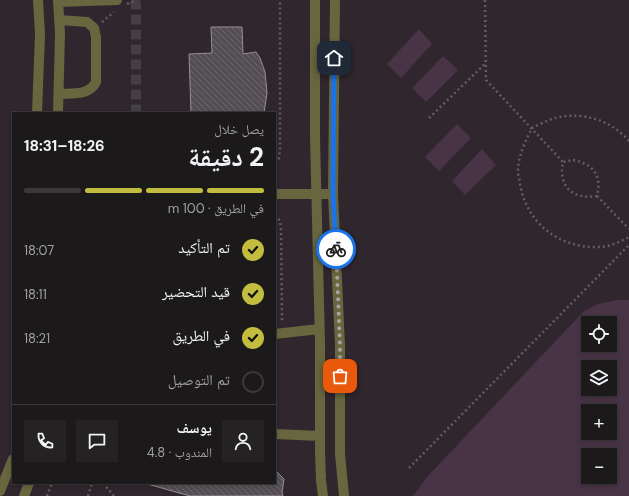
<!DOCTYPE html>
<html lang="ar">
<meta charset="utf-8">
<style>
:root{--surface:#1c191b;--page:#252224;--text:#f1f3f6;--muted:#a0a0a3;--line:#3a383a;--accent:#c2bd3f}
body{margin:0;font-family:"DM Sans","Noto Naskh Arabic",sans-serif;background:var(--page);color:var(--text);direction:rtl;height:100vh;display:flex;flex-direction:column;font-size:15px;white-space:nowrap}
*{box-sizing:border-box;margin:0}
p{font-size:13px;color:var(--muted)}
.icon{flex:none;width:22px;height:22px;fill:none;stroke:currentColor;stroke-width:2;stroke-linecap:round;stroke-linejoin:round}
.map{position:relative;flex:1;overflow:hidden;direction:ltr}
.details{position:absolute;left:12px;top:112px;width:264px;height:372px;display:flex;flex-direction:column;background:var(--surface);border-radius:0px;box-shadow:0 2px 6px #0003,0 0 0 1px var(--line);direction:rtl}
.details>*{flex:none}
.tools{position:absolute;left:581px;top:316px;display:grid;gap:8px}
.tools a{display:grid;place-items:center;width:36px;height:36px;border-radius:0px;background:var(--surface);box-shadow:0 2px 6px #0003,0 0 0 1px var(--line);font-size:20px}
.pin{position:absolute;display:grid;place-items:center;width:34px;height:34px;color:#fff;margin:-17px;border-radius:8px;box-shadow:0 2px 6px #0006}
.courier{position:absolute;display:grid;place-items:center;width:40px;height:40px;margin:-20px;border:3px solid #1a73e8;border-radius:50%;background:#fff;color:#222;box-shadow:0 1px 5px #0007}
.headline em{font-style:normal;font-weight:700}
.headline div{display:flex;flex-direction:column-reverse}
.headline{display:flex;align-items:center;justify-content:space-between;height:68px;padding:0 12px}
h1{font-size:26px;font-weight:700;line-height:30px}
.bar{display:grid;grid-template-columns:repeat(4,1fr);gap:6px 4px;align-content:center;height:48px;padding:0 12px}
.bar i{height:5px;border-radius:3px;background:var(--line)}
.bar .selected{background:var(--accent)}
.bar p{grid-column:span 4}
.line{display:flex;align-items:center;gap:10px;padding:0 12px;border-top:1px solid var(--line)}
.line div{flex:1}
.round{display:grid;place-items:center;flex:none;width:42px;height:42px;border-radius:0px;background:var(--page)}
ol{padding:0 12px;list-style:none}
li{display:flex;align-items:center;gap:12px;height:44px}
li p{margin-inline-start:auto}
li .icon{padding:4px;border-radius:50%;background:var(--accent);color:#111;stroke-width:4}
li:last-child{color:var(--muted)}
li i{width:22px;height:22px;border:2px solid var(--line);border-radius:50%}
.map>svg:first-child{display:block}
</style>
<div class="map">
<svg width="629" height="496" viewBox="0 0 629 496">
<defs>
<pattern id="building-back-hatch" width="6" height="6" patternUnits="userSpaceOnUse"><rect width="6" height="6" fill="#534e52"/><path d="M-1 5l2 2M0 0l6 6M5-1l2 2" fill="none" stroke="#6c686b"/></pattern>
</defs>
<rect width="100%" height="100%" fill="#252124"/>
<path fill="#30262e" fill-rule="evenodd" d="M0,0H629V496H0ZM13,113H275V483H13ZM588,323H610V345H588ZM588,367H610V389H588ZM588,411H610V433H588ZM588,455H610V477H588Z"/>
<path fill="#493346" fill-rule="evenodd" d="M419,29L432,44L401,78L387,64Z
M443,56L458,70L426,102L412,88Z
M457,124L471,138L439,171L425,157Z
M482,149L496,165L465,195L452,181Z
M618,300H629V496H413L427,477L584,311L598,304ZM588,323H610V345H588ZM588,367H610V389H588ZM588,411H610V433H588ZM588,455H610V477H588Z"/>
<path fill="url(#building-back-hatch)" stroke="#969095" d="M211,27H242L243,54L256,52L260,58L265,72L267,93L264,113H191L189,54L212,53Z
M275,470L284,479L282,492L283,496H190L144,483H275Z"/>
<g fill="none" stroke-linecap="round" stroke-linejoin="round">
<path stroke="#433f42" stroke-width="10" stroke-dasharray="10 5" stroke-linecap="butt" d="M134,0L136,4V113"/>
<path stroke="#615e60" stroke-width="2.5" stroke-dasharray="2 3" stroke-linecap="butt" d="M485,0L486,80L563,162
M127,4L136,0
M102,22L114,12
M429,118L486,63
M629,141C611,120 582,111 555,118C547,120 539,125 532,128C525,142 518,156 518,172C518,176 520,180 520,184C527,224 560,249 600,247C610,247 621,241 629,237
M573,160C594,164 602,176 597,196C572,200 558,186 563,162Z
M275,163L279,158L280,149V0
M597,196L629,229
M275,215L280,221L281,229L282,322
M409,468L629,245
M103,483L114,496
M47,496L52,483
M88,496L92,483"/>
<path stroke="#67663e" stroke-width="10" d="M58,0L60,33L58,113
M315,0V137L320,343V451L321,480L323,496
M335,0L333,194L340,345V454L344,496
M58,2L117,0
M59,94C72,93 89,96 96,82V37L94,28L87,22L59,20
M37,113L40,34L38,0
M275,194H333
M275,334L319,329
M275,434L320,436
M0,491L13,459
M24,496L29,483"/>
</g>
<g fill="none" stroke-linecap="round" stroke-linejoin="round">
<path stroke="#a7a4a6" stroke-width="4" stroke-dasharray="0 7.2" d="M336,249L340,345V376"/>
<path stroke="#1a73e8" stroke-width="5" d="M334,58L333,194L336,249"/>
</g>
</svg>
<div class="tools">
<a><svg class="icon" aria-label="locate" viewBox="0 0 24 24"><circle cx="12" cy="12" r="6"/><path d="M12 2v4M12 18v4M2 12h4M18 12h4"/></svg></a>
<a><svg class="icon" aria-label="layers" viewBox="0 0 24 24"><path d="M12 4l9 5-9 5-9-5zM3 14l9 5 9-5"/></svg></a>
<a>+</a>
<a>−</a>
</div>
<div class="pin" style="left:340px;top:376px;background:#ea580c"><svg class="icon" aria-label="bag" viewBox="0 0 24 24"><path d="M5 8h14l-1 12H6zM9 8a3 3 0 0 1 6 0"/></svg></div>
<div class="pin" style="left:334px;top:58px;background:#1f2937"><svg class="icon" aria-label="home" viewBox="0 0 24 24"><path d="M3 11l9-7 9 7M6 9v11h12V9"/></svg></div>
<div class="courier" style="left:336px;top:249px"><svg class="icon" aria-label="bike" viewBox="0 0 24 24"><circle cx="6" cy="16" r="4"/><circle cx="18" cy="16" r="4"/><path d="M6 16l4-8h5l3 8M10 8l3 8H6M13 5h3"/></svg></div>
<section class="details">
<div class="headline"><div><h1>2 دقيقة</h1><p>يصل خلال</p></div><em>18:26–18:31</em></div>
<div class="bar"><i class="selected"></i><i class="selected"></i><i class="selected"></i><i></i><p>في الطريق · 100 m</p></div>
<ol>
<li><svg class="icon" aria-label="check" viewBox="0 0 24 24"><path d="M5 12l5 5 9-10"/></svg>تم التأكيد<p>18:07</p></li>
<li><svg class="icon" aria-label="check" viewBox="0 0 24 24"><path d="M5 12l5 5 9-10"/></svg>قيد التحضير<p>18:11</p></li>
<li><svg class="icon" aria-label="check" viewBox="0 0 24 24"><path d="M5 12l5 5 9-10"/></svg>في الطريق<p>18:21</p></li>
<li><i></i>تم التوصيل</li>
</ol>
<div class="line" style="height:72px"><a class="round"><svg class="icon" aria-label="person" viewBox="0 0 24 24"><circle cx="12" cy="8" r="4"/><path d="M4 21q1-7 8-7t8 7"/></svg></a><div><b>يوسف</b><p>المندوب · 4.8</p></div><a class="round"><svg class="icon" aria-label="chat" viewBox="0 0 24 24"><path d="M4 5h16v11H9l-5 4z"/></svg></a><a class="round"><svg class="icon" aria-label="phone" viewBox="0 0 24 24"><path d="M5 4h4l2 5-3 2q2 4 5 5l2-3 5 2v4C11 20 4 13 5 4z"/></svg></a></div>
</section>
</div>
